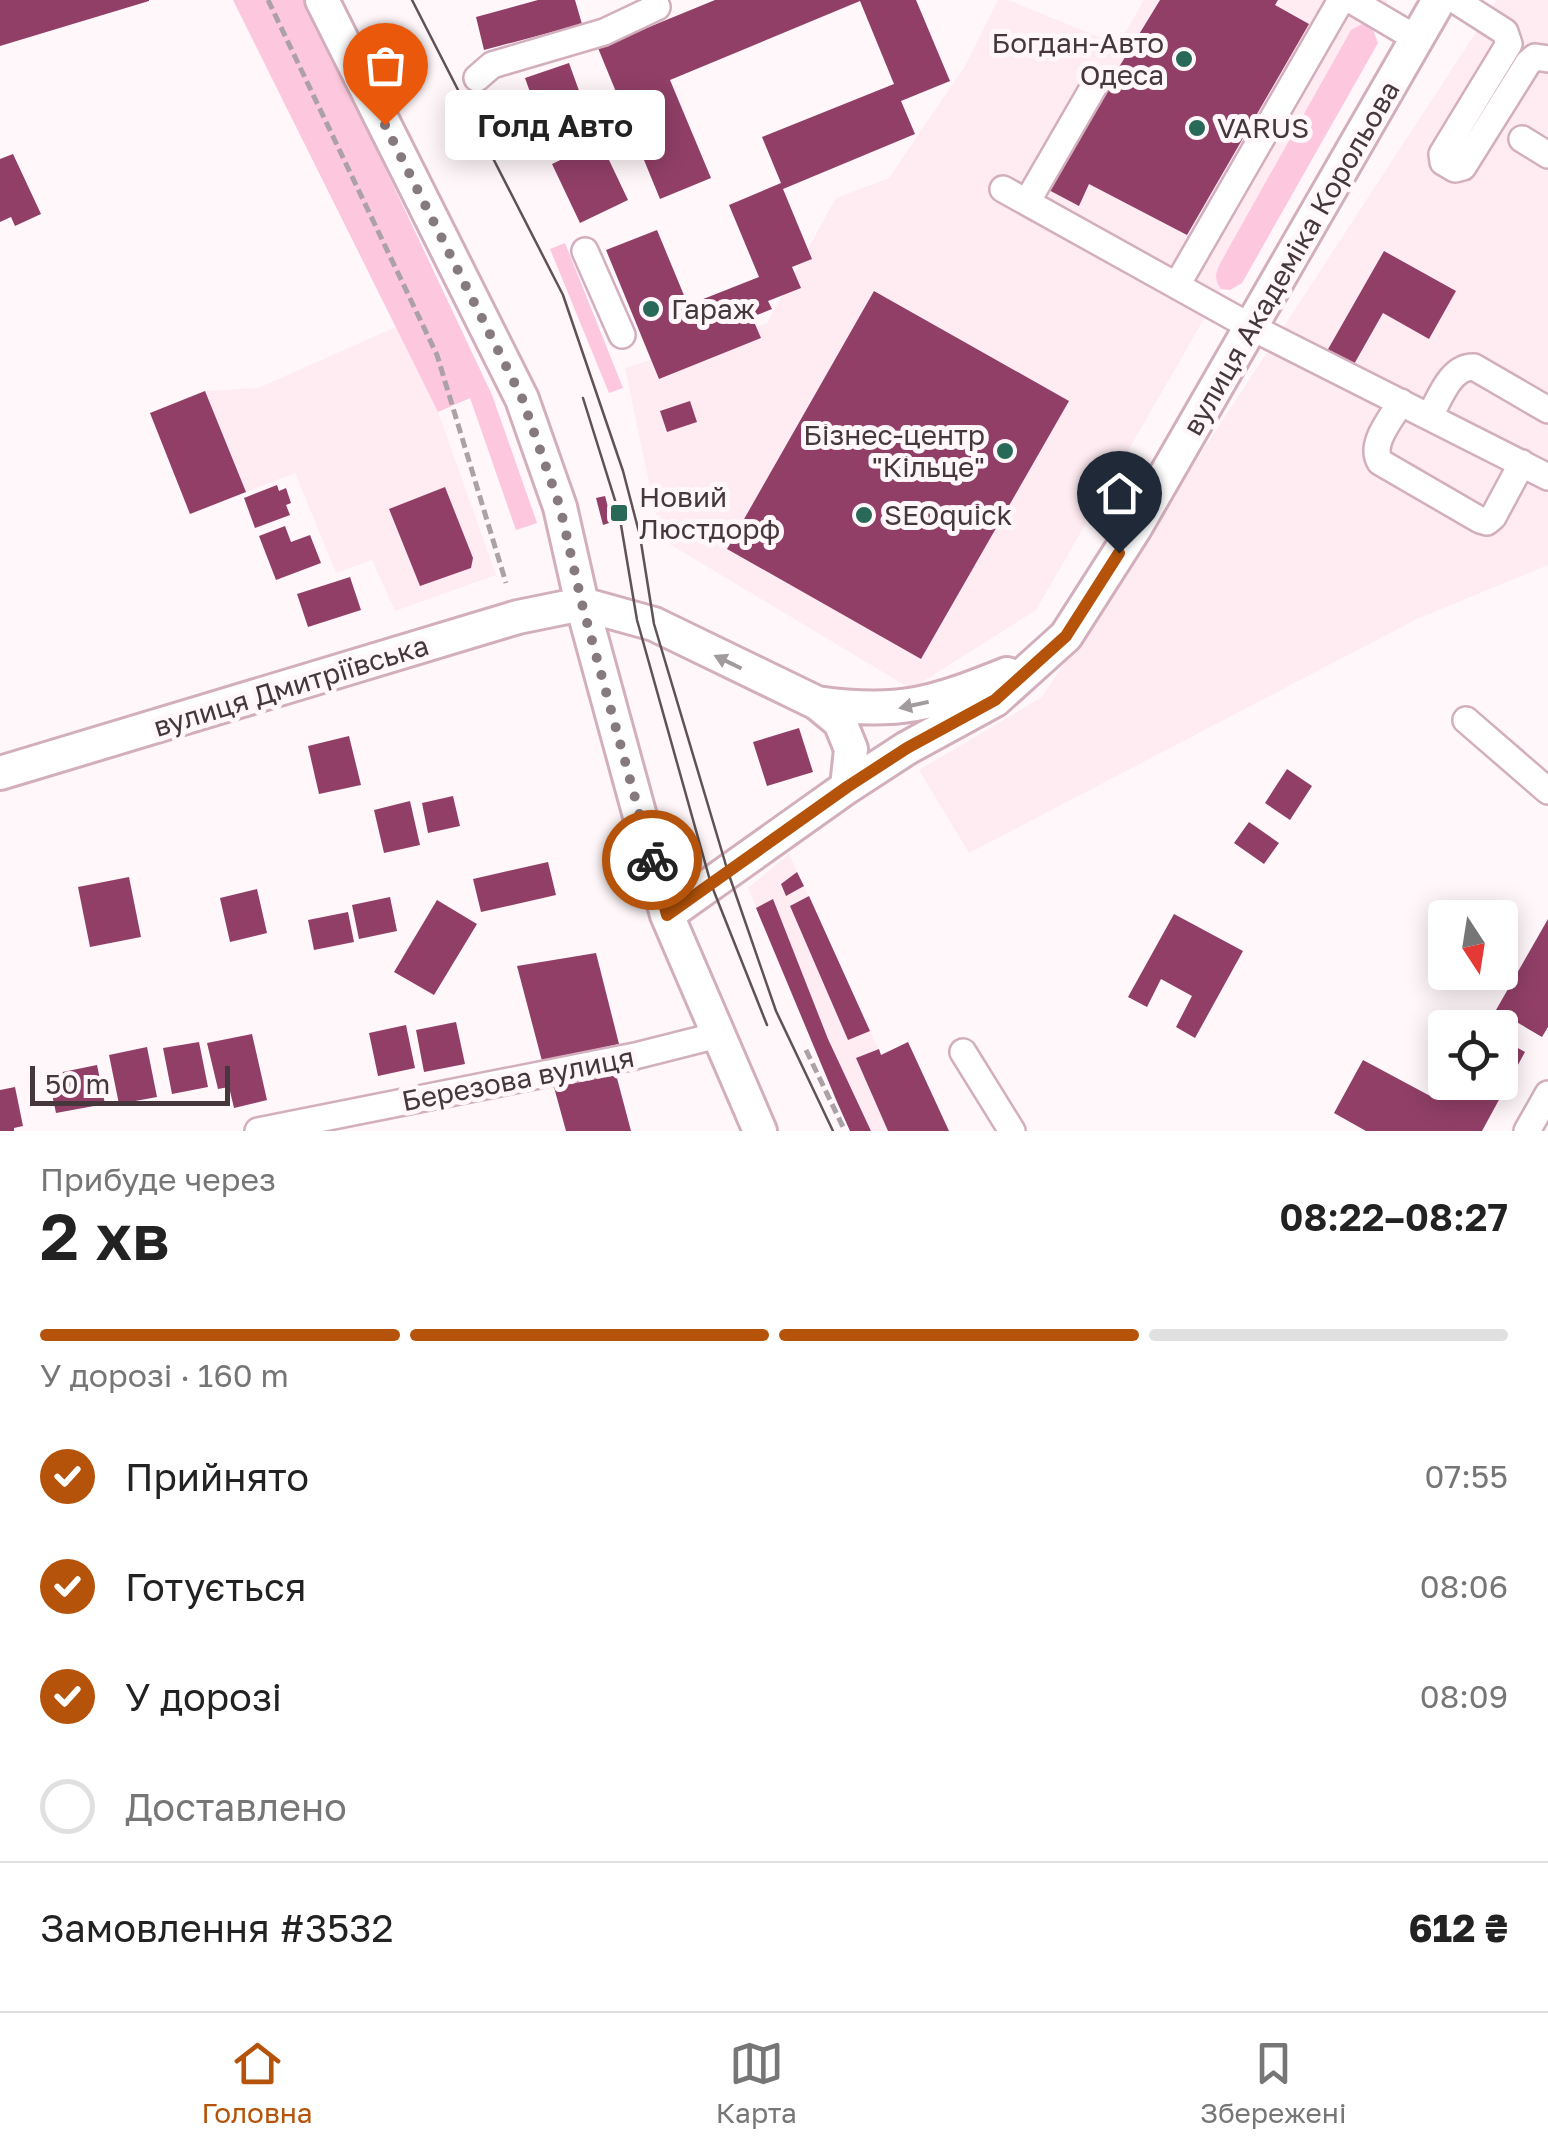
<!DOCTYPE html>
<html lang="uk">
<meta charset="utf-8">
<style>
:root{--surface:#fff;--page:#f2f2f2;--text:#222;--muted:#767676;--line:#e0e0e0;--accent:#b45309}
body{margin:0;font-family:"Golos Text",sans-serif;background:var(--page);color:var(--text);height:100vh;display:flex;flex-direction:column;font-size:38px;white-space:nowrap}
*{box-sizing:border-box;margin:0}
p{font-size:32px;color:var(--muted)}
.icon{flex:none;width:55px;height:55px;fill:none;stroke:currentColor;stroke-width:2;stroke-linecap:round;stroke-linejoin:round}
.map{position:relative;height:1131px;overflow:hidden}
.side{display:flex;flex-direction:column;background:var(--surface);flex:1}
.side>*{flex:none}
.needle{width:65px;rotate:168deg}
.controls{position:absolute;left:1428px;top:900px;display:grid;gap:20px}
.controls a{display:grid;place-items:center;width:90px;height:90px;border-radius:10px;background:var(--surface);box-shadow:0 5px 25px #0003;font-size:50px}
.scale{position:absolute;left:30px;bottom:25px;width:200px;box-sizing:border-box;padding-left:10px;border:5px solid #46373d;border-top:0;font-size:28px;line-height:35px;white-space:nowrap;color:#46373d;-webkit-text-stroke:8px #fff7fa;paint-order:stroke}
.pin{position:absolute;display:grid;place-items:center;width:85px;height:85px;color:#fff;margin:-102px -42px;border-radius:50% 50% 50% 0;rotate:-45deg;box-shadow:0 0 10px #0007}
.pin .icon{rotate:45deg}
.courier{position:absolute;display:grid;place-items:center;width:100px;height:100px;margin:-50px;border:8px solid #b45309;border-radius:50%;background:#fff;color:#222;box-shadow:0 2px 12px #0007}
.bubble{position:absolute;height:70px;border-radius:10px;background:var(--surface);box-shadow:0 5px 25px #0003;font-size:32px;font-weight:600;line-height:70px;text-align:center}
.headline em{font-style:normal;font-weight:600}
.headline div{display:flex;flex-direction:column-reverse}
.headline{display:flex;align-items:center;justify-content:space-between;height:170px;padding:0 40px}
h1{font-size:65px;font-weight:600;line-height:75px}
.bar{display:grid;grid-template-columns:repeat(4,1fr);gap:15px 10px;align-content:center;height:120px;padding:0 40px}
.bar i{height:12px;border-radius:8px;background:var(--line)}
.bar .on{background:var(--accent)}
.bar p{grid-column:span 4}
.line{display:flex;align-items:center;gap:25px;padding:0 40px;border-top:2px solid var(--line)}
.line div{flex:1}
ol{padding:0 40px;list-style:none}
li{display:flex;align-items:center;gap:30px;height:110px}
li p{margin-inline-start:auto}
li .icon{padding:10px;border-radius:50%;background:var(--accent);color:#fff;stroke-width:4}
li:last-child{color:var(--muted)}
li i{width:55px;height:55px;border:5px solid var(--line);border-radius:50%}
.menu{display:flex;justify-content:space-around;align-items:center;height:140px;border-top:2px solid var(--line);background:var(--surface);font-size:28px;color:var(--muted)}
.menu a{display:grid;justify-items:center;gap:5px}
.menu .on{color:var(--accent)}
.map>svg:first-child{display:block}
</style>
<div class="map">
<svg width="1548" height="1131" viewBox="0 0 1548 1131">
<rect width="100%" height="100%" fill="#fff7fa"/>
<path fill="#ffecf3" d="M998,0H1008L1118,45L1144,0H1388L1036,610L911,689L661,539L625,368L767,323L836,198L889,178L965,66Z
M1497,0H1548V565L1417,619L969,853L919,770L1042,697Z
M396,327L438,412L496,575L395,611L372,560L336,573L295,473L190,514L150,413L205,391L258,388Z
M789,854L881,1055L914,1131H850L837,1102L748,888Z"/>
<path fill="#fdc7dd" d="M233,0H306L492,395L537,523L516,530L470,398L438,412Z
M1362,24L1372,27L1378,43L1242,283L1230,290L1221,289C1213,278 1216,272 1222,260L1351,30Z
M565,243L623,388L609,393L550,249Z"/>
<path fill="#913f67" d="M0,0H149V1L0,46Z
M538,0H575L582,24L484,50L476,17Z
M715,0H916L950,81L901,101L915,134L783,189L812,259L792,267L801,288L768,301L772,309L752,317L761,338L659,379L606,250L657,230L688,305L759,277L729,205L781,183L762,137L894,84L860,1L670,80L711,178L660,199L598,48Z
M1160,0H1278L1275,5L1309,24L1187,235L1089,184L1079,206L1045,188Z
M569,63L586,110L542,126L525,78Z
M600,141L628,200L580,223L552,164Z
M13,154L41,214L15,226L11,217L0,222V159Z
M1384,251L1456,291L1429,339L1383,313L1353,366L1327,351Z
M874,291L1069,401L921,659L727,549Z
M205,391L246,492L190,514L150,413Z
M690,401L697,422L667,432L660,411Z
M277,485L279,491L286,488L291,503L286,505L290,515L255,528L244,498Z
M445,487L473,558L471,568L420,586L389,509Z
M605,496L612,522L603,525L596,498Z
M285,526L291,542L310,535L321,563L276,580L259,536Z
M350,577L361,610L308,627L297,594Z
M799,728L813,772L767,786L753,742Z
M349,736L361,785L319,794L308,746Z
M1287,769L1312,786L1290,820L1265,803Z
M453,796L460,826L428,833L422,803Z
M410,801L420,845L384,853L374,810Z
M1249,822L1279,843L1264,864L1234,843Z
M548,862L556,895L481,912L473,879Z
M797,872L804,886L786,896L781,884Z
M129,877L141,937L90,947L78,887Z
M257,889L267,933L230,942L220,898Z
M809,896L870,1031L848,1040L790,906Z
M390,897L397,931L359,939L352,905Z
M773,899L828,1039L871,1131H850L837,1102L756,908Z
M437,900L477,924L434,995L394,972Z
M348,912L354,942L314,950L308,920Z
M1174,914L1243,951L1195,1038L1176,1027L1192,996L1161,979L1147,1007L1128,997Z
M1548,919V1027L1542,1037L1496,1010Z
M596,953L619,1044L542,1061L517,966Z
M456,1022L465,1064L424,1072L416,1030Z
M406,1025L415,1068L378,1076L369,1033Z
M252,1034L267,1100L234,1108L229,1087L218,1089L207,1043Z
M1500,1038L1525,1052L1482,1131H1366L1334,1113L1363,1060L1434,1098L1442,1082H1500Z
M199,1042L208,1087L172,1094L163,1048Z
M908,1042L949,1131H888L856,1058L879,1049L881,1055Z
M147,1047L157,1097L119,1104L109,1055Z
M613,1063L631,1131H566L552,1080Z
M97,1065L105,1104L56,1113L48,1075Z
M15,1087L23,1126L14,1128V1131H0V1090Z"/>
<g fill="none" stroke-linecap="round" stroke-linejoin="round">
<g stroke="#d3afbd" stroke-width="30">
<path id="minor" d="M1351,0L1417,39
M1455,0L1505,32L1509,44L1442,154L1443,162L1455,169L1463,167L1528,63L1535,57L1548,59
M477,78L492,65L604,32L657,7L654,0
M1522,139L1548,155
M1003,189L1251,327L1548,477
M1027,202L1097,81
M585,251L622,335
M1177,285L1341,0
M1401,402C1391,419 1369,444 1380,462L1480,520L1487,522L1493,517L1522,463
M1429,417C1440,399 1450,366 1474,367L1548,410
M1466,720L1548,791
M963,1052L1012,1131
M258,1131L635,1056L718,1035
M1527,1131L1548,1094"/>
</g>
<g stroke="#d3afbd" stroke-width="38">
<path id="major" d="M322,0L522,399L560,507L582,604L667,915L760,1131
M817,703C898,715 932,704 1007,674
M0,773L518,617L582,604L654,624L817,703L840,722L851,749L847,787
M667,915L847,787L907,748L995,700L1066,636L1135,528L1439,0"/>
</g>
<path stroke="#aca1a6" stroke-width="5" stroke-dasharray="10 5" stroke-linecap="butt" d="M268,0L437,355L506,583
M806,1050L845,1131"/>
<use href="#minor" stroke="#fff" stroke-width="25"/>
<use href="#major" stroke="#fff" stroke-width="32"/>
<path stroke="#605257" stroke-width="2.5" d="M412,0L563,295L623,471L640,536L654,624L728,872L776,1011L833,1131
M583,398L619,513L637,620L711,884L767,1025"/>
</g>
<defs><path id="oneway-solid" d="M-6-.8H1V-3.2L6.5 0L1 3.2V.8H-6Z" transform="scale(2.5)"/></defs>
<g fill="#a29b9e">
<use href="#oneway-solid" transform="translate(728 662) rotate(-154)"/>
<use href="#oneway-solid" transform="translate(914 705) rotate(168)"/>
</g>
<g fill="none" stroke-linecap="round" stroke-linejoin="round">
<path stroke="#877a7f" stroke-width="10" stroke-dasharray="0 18" d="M385,125L522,398L560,507L582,604L652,860"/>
<path stroke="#b45309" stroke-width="12" d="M652,860L667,915L847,787L907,748L995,700L1066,636L1119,553"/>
</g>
<g fill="#286957" stroke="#fff7fa" stroke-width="4">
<circle cx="1184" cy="59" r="10"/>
<circle cx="1197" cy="128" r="10"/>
<circle cx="651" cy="309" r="10"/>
<circle cx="1005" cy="451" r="10"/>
<rect x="609" y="503" width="20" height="20" rx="5"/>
<circle cx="864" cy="515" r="10"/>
</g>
<g text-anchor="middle" stroke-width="10" stroke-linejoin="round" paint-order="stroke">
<g font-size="28" fill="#46373d" stroke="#fff7fa" text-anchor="start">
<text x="1164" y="53" text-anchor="end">Богдан-Авто<tspan x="1164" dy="32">Одеса</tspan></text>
<text x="1217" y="138">VARUS</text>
<text x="671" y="319">Гараж</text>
<text x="985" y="445" text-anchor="end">Бізнес-центр<tspan x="985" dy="32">"Кільце"</tspan></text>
<text x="639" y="507">Новий<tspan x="639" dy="32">Люстдорф</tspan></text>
<text x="884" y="525">SEOquick</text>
</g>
<g font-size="28" fill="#46373d" stroke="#fff7fa">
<text transform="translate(1291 258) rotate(-60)" y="10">вулиця Академіка Корольова</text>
<text transform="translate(291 686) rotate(-17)" y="10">вулиця Дмитріївська</text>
<text transform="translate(518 1079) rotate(-11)" y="10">Березова вулиця</text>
</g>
</g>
</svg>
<div class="controls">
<a><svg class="needle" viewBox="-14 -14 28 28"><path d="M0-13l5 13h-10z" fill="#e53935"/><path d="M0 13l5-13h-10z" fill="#767676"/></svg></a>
<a><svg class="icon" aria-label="locate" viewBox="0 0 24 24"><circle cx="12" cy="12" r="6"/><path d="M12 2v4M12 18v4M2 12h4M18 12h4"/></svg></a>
</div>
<div class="scale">50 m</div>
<div class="pin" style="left:385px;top:125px;background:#ea580c"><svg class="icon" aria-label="bag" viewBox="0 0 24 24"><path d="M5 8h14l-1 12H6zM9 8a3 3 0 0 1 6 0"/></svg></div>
<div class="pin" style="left:1119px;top:553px;background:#1f2937"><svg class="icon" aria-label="home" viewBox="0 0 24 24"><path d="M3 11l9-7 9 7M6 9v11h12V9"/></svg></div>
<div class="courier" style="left:652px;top:860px"><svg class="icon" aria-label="bike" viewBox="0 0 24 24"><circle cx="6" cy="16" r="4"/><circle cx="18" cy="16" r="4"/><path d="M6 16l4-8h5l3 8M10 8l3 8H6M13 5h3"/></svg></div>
<div class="bubble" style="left:445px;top:90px;width:220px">Голд Авто</div>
</div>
<section class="side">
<div class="headline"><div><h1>2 хв</h1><p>Прибуде через</p></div><em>08:22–08:27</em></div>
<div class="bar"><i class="on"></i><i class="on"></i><i class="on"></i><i></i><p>У дорозі · 160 m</p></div>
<ol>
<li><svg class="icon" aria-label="check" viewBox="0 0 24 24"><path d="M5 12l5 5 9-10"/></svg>Прийнято<p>07:55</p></li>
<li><svg class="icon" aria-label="check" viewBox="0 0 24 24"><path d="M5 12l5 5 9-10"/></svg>Готується<p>08:06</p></li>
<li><svg class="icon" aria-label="check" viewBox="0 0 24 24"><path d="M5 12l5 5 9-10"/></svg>У дорозі<p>08:09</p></li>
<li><i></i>Доставлено</li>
</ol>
<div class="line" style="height:130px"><div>Замовлення #3532</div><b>612 ₴</b></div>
</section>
<nav class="menu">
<a class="on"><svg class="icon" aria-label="home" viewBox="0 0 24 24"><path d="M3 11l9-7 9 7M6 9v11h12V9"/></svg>Головна</a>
<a><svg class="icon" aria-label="map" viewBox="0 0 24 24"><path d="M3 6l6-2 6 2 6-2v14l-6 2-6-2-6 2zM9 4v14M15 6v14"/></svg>Карта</a>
<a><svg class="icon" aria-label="saved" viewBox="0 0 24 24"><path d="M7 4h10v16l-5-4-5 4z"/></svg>Збережені</a>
</nav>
